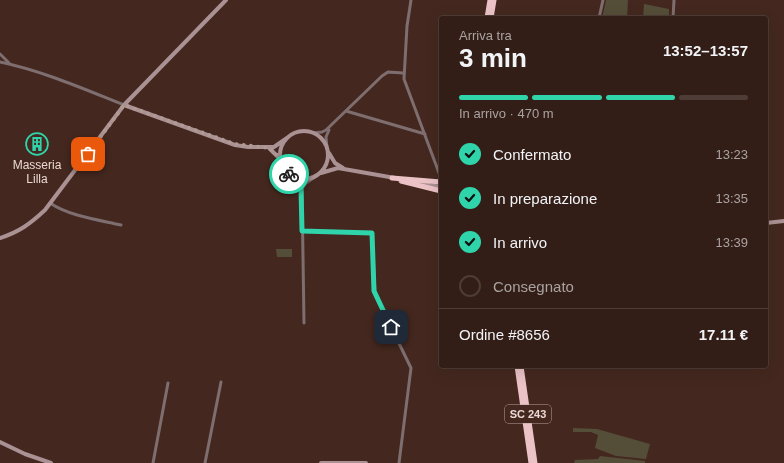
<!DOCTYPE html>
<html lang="it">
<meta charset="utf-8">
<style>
:root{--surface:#331e17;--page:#3b2720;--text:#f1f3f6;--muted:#a9a2a1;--line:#4e3c36;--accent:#30d4aa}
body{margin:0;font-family:Helvetica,sans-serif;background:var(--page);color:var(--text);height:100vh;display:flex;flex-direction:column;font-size:15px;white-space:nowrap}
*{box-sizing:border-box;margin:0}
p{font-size:13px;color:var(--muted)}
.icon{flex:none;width:22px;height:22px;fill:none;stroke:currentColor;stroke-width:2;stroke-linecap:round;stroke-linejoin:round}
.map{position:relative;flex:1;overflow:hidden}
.details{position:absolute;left:439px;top:16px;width:329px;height:352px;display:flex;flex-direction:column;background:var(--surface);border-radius:4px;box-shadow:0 4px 16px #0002,0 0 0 1px var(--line)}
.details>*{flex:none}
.pin{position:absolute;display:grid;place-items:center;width:34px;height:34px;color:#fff;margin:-17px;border-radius:8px;box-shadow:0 2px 6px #0006}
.courier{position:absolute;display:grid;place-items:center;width:40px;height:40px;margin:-20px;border:3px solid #30d4aa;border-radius:50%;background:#fff;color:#222;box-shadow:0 1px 5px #0007}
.headline em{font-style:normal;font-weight:700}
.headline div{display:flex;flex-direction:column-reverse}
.headline{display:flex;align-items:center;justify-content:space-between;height:68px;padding:0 20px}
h1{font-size:26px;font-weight:700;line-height:30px}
.bar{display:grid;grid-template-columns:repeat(4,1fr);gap:6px 4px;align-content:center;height:48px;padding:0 20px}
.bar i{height:5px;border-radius:3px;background:var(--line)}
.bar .active{background:var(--accent)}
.bar p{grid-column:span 4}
.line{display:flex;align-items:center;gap:10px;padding:0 20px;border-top:1px solid var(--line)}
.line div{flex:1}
ol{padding:0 20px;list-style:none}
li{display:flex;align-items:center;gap:12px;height:44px}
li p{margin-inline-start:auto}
li .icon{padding:4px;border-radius:50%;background:var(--accent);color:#111;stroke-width:4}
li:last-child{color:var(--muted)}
li i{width:22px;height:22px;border:2px solid var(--line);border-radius:50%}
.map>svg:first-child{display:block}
</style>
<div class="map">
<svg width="784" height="463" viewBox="0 0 784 463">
<rect width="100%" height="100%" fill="#44281f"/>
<path fill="#544d38" d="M606,0H628L627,18H602Z
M644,4L669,9V18H643Z
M276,249H292V257H277Z
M573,428L597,429L650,444L646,459L616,456L595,448L598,435L591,432H573Z
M600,456L645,461V463H574L575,460L598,459Z"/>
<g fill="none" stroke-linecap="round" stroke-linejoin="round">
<path stroke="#7e6e70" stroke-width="3" d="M411,0L407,26L404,79L439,173
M599,18L603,0
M673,18L674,0
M0,54L9,63
M0,62C43,71 84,89 124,105
M346,111L425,134
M313,133L322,132L326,130L382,76L388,72L403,73
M327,148L326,137L329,130
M290,175L299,184L302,191L304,323
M302,189L306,183L315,177
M50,203C69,216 99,220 121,225
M302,231L372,233L375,294L411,368L399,463
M153,463L168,383
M205,463L221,382"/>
<path stroke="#aa9193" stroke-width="4" d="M124,105L235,145L248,147H274L287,138
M280 155a24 24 0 1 1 48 0a24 24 0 1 1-48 0Z
M269,148L280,159
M329,153L335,163L343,168
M321,173L338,168L395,178
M417,183L441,187
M766,223L784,221
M0,238C19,232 30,224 45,210L124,105L226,0
M0,442L25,454L51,463
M321,463H366"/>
<path stroke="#ebc3c7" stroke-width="5" d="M487,18L490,0
M491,18L494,0
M392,178L441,182
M401,181L441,191
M517,366L531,463
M521,366L535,463"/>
</g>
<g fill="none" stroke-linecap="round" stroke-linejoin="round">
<path stroke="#b19a93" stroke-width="4" stroke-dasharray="0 7.2" d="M88,154L124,105L235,144L270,148L277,155L283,167L289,174"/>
<path stroke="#30d4aa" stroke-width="5" d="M289,174L299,184L301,188L302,231L372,233L374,291L391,327"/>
</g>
<defs>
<g id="building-ring" transform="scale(1.15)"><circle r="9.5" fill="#44281f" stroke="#30d4aa" stroke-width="1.5"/><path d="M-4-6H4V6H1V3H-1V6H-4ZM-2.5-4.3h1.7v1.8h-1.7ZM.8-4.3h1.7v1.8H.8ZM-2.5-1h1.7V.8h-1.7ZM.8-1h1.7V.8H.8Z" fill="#30d4aa"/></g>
</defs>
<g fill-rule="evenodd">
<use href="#building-ring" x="37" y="144"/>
</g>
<g text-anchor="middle" stroke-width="3" stroke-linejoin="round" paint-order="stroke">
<rect fill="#44281f" stroke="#b9a39c" stroke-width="1" x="505" y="405" width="46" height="18" rx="3"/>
<g font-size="11" font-weight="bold" fill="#ebd8d2">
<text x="528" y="418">SC 243</text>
</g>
<g font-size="12" fill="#ebd8d2" stroke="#44281f">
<text x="37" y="169">Masseria<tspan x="37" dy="14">Lilla</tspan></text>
</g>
</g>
</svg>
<div class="pin" style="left:88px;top:154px;background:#ea580c"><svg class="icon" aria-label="bag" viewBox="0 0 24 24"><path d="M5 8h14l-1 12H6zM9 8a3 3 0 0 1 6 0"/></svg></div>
<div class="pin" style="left:391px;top:327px;background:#1f2937"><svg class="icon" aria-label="home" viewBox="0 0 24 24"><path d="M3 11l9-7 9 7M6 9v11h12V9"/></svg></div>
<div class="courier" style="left:289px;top:174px"><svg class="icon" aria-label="bike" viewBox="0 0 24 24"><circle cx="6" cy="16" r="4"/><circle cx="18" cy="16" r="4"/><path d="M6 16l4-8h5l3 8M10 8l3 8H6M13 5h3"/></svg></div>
<section class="details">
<div class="headline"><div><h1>3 min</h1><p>Arriva tra</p></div><em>13:52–13:57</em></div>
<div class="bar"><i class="active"></i><i class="active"></i><i class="active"></i><i></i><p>In arrivo · 470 m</p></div>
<ol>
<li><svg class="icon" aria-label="check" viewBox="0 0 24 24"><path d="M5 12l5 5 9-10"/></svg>Confermato<p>13:23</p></li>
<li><svg class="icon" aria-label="check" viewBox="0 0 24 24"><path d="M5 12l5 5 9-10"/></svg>In preparazione<p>13:35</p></li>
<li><svg class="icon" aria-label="check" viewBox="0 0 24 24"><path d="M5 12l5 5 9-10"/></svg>In arrivo<p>13:39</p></li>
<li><i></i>Consegnato</li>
</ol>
<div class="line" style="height:52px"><div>Ordine #8656</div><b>17.11 €</b></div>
</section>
</div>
